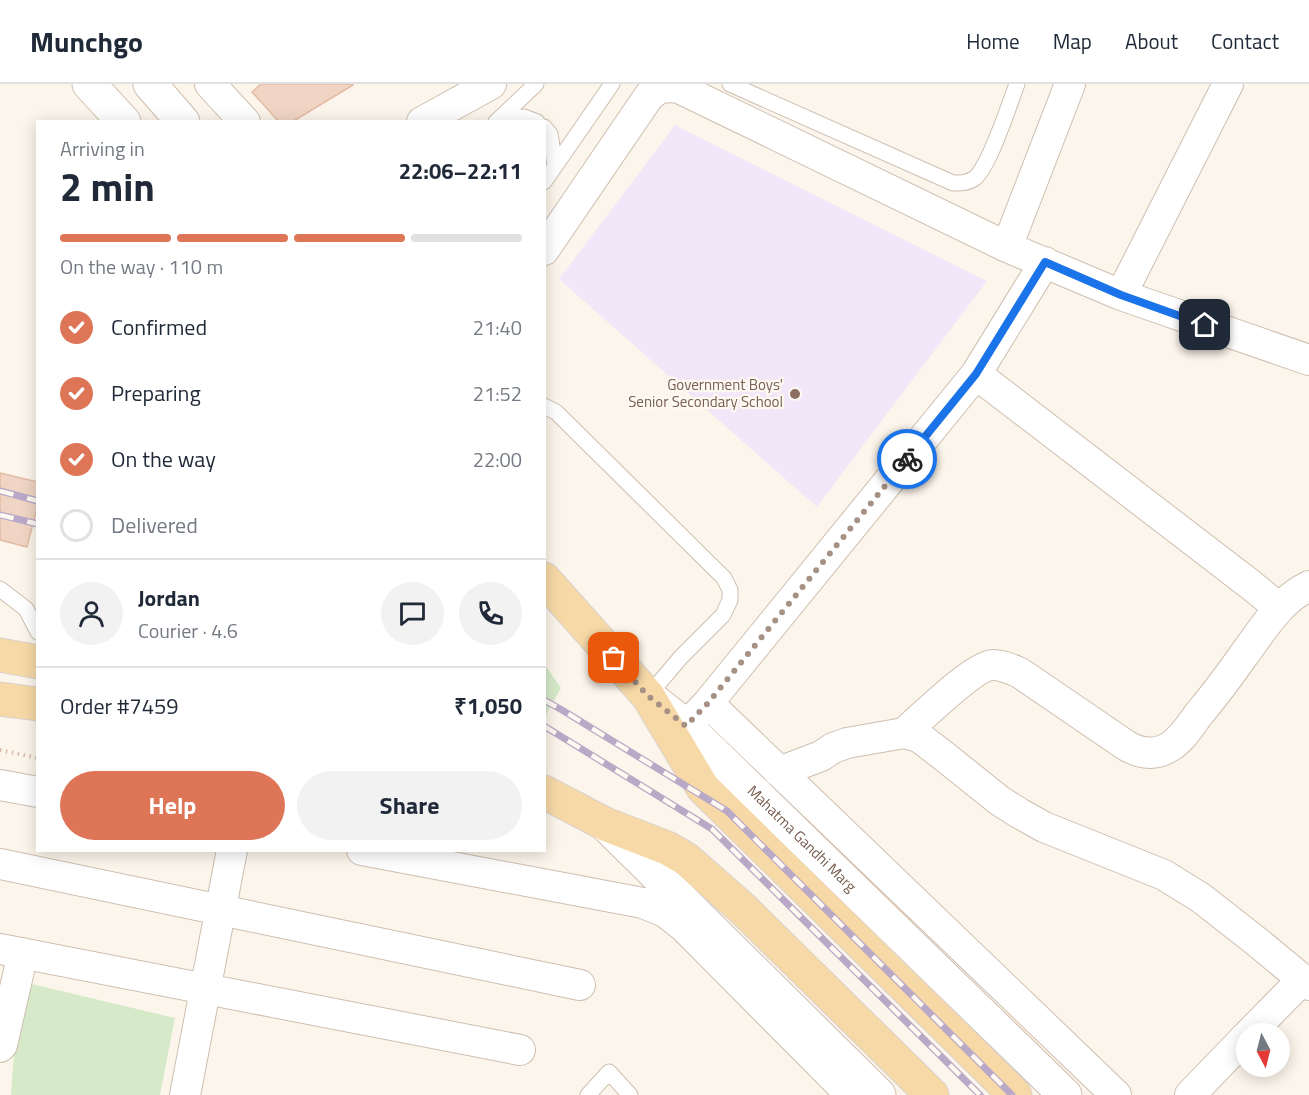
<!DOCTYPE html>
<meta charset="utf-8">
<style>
:root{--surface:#fff;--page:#f2f2f3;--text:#1f2937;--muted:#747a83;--line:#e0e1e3;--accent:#df7557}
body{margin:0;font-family:"Titillium Web",sans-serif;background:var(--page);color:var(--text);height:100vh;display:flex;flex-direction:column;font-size:22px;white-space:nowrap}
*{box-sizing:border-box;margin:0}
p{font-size:20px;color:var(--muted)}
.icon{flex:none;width:33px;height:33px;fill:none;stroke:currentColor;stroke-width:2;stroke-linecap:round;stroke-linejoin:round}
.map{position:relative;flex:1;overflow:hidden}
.details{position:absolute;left:36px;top:36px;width:510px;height:732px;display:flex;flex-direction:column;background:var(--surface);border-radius:0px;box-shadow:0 3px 15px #0003}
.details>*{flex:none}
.needle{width:39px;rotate:173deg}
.controls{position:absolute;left:1236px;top:939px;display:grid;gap:12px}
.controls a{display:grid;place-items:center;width:54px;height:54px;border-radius:50%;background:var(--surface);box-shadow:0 3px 15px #0003;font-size:30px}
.pin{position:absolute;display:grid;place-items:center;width:51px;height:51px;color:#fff;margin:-26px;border-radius:12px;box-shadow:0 3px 9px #0006}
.courier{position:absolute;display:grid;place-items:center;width:60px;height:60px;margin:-30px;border:4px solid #1a73e8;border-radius:50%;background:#fff;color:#222;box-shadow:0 2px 8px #0007}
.headline em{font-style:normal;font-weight:700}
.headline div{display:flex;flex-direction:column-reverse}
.headline{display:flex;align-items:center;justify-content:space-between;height:102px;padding:0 24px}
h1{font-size:39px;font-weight:700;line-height:45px}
.bar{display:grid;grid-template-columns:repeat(4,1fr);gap:9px 6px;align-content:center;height:72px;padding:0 24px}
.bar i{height:8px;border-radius:4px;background:var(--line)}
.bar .current{background:var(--accent)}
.bar p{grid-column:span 4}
.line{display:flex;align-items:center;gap:15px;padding:0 24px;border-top:2px solid var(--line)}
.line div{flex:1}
.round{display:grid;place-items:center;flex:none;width:63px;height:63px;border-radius:32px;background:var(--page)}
ol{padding:0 24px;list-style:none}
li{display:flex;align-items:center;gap:18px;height:66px}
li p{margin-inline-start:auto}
li .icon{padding:6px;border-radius:50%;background:var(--accent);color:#fff;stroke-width:4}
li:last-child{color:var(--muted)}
li i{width:33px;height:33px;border:3px solid var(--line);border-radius:50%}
.button{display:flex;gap:12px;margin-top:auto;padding:12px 24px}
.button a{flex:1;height:69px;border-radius:36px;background:var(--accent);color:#fff;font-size:24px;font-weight:700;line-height:69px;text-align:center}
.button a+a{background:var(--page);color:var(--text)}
header{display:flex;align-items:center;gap:36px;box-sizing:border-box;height:84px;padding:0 30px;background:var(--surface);border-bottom:2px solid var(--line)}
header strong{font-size:28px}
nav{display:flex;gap:33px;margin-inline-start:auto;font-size:21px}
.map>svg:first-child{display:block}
</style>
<header>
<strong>Munchgo</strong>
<nav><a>Home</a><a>Map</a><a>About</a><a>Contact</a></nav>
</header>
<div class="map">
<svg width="1309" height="1011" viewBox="0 0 1309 1011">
<rect width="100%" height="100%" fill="#fcf5eb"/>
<path fill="#f2e7f9" d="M675,41L987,197L817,423L559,195Z"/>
<path fill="#d6eac9" d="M545,581L561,604L545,633Z
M19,897L175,934L160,1011H11Z"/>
<path fill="#f0d5c4" stroke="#e2bca5" stroke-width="1.5" d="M261,0H352L353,1L292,38H279L252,8Z
M0,389L38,398V420L27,463L0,456Z"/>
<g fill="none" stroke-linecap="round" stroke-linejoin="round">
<g stroke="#cebeb0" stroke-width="17">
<path id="service" d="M730,0L953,99C961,99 968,99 975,94C990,81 1009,21 1017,0
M500,35L524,33L537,38
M496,38L536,0
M544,43L550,50L555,81
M544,98L612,0
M544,322L556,328L724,494L730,506V516L723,531L681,573L648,612
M0,505L26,525L38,548
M588,1011L609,988L630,1011"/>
</g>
<g stroke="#cebeb0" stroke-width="32">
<path id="minor" d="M210,0L245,38
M422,38L491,0
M1007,163L1070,0
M544,166L649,12C659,3 666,2 679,4L1007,163L1121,211L1309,276
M1121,211L1228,0
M976,290L1251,501L1279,524
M708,619L1116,1011
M686,642L708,619L976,290L1045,178
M904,649C920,635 975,581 993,581C1003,581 1011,585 1020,589L1127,662C1141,670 1156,672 1171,662C1182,655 1190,642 1198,631C1214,612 1229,592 1243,572C1262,547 1279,516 1309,502
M779,688L821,672L833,664L847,659L904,649L919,653L945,673L1000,717L1019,729L1044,743L1164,791L1201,814L1256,857L1309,901
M0,701L38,708
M362,766L643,819L665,828L684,843L851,1011
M0,780L580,901
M0,865L520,966
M1249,950L1302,896
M0,963L2,961L23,869
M185,1011L232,766
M1190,1011L1246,953"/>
</g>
<g stroke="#d1beae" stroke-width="35">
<g id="secondary">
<path d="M89,0L124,38"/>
<path d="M150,0L183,38"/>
<path id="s1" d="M648,612L686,642L1065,1011"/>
<path d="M605,740L879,1011"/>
</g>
</g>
<g stroke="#d9d2cd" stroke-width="35">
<path id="primary" d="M544,495L648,612L703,704L1015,1011
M0,571L38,578
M0,615L38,620
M544,708L605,740L667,764L686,775L743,825L932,1011"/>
</g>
<path stroke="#d6b9a6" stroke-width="4" stroke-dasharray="1.5 4.5" stroke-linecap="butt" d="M0,666L38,674"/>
<use href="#service" stroke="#fff" stroke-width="15"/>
<use href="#minor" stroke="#fff" stroke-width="30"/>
<use href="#secondary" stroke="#fff" stroke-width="33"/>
<use href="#primary" stroke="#f7d9a7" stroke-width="33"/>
<g stroke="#b9a8c6" stroke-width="7">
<path id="rail" d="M0,407L38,417
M0,431L38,440
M544,616L562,626L727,727L1012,1011
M544,642L712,745L980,1011"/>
</g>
<use href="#rail" stroke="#fef9f1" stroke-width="4.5" stroke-dasharray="14" stroke-linecap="butt"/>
</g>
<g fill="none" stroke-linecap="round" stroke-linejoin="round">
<path stroke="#a59285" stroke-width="6" stroke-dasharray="0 10.8" d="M614,574L648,612L686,642L708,619L907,375"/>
<path stroke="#1a73e8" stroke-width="8" d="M907,375L976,290L1045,178L1121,211L1205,241"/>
</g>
<circle fill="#8d6e63" stroke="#fef9f1" stroke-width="2" cx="795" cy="310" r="6"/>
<g text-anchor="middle" stroke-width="4.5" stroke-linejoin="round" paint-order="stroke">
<g font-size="15" fill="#785e54" stroke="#fef9f1" text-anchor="end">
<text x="783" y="306">Government Boys'<tspan x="783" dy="17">Senior Secondary School</tspan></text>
</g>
<g font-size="15" fill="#765d4e" stroke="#fef9f1">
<text dy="5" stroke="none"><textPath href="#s1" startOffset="210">Mahatma Gandhi Marg</textPath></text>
</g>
</g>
</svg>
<div class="controls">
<a><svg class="needle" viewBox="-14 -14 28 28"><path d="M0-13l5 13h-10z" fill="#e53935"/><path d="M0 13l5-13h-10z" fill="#747a83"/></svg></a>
</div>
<div class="pin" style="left:614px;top:574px;background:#ea580c"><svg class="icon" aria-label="bag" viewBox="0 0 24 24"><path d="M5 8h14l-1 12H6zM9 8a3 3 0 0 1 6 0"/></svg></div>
<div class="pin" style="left:1205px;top:241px;background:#1f2937"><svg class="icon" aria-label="home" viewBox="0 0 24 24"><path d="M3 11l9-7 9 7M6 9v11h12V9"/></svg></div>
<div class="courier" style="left:907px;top:375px"><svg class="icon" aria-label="bike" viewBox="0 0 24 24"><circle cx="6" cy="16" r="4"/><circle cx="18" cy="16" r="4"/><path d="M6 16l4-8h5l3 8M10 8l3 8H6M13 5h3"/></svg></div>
<section class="details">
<div class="headline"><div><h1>2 min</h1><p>Arriving in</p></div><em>22:06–22:11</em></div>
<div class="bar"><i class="current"></i><i class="current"></i><i class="current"></i><i></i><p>On the way · 110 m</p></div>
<ol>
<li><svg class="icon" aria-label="check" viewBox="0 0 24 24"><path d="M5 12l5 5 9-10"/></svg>Confirmed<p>21:40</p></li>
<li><svg class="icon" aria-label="check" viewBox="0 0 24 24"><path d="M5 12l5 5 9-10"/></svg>Preparing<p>21:52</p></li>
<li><svg class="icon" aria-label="check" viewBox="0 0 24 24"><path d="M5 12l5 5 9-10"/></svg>On the way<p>22:00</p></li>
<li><i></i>Delivered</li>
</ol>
<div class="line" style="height:108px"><a class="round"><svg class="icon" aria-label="person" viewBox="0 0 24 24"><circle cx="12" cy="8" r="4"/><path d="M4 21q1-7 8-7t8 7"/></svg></a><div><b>Jordan</b><p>Courier · 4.6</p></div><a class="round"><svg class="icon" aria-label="chat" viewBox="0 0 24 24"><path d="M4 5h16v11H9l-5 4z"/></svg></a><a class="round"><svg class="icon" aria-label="phone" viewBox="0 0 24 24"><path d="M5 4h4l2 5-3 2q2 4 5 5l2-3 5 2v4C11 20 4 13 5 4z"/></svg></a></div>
<div class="line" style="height:78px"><div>Order #7459</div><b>₹1,050</b></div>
<div class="button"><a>Help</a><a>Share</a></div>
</section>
</div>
